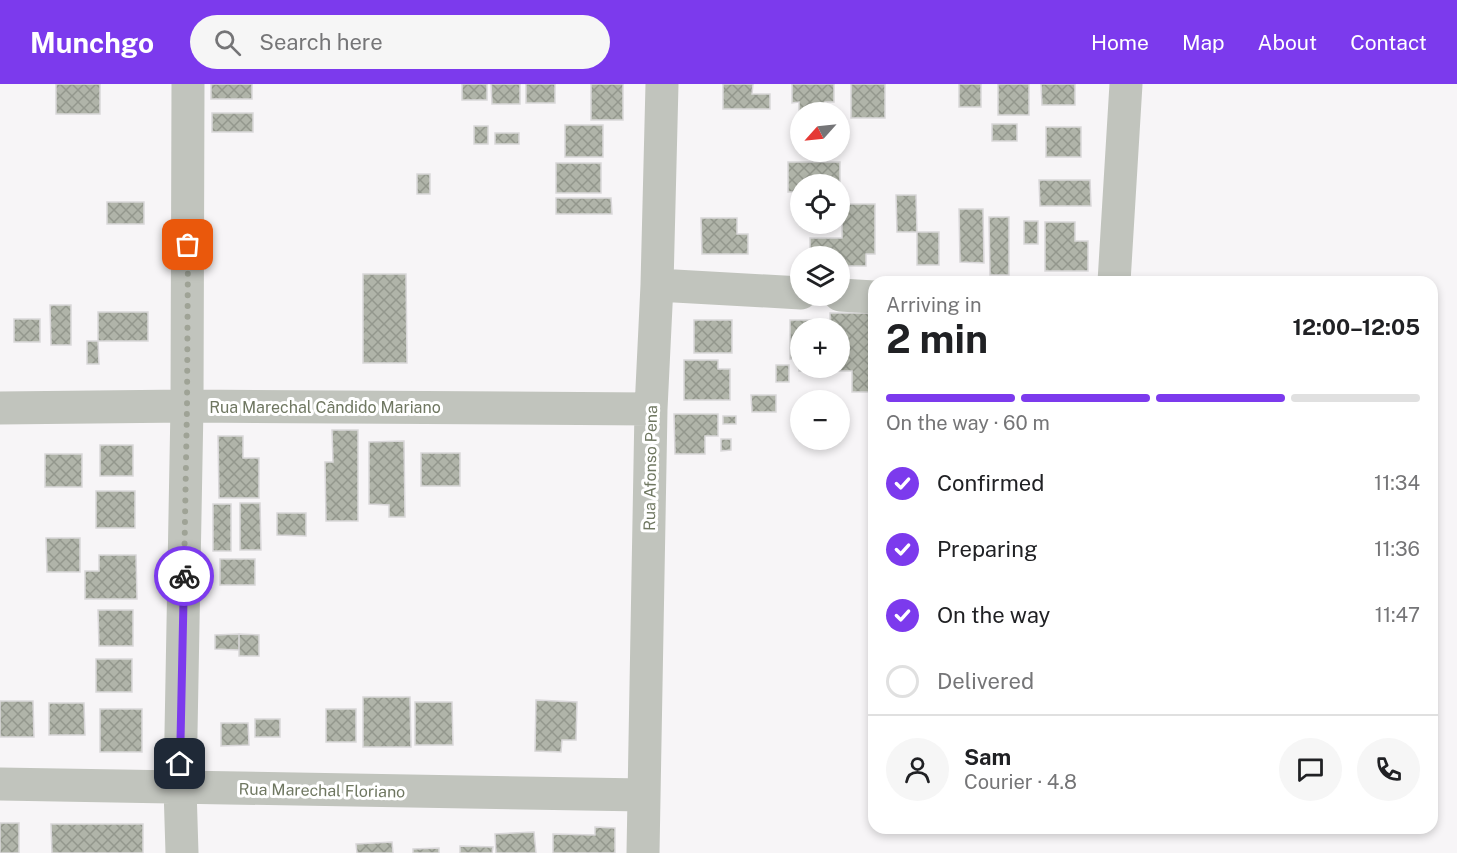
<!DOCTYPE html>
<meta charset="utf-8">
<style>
:root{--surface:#fff;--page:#f6f6f6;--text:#202124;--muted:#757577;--line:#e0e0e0;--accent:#7c3aed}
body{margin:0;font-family:"Public Sans",sans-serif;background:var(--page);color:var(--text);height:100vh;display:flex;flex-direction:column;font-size:22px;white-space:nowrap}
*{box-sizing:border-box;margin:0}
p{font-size:20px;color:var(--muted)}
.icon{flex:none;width:33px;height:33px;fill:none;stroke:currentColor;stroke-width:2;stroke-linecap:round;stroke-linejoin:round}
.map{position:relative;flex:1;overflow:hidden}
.side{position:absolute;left:868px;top:192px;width:570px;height:558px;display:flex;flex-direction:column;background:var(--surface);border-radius:18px;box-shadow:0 3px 9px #0003}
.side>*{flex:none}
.needle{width:39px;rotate:243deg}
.tools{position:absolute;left:790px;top:18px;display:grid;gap:12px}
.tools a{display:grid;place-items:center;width:60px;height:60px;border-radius:50%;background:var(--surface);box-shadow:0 3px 9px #0003;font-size:30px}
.pin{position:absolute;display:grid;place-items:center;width:51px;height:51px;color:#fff;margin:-26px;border-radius:12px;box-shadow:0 3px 9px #0006}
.courier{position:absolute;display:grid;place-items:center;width:60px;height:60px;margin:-30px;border:4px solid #7c3aed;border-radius:50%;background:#fff;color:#222;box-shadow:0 2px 8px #0007}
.head em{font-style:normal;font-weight:700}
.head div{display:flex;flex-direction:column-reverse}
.head{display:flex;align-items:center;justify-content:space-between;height:102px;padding:0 18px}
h1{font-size:39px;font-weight:700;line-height:45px}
.bar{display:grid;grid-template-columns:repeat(4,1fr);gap:9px 6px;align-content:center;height:72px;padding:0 18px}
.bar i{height:8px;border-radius:4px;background:var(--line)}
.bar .current{background:var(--accent)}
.bar p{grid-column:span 4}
.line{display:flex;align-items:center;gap:15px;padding:0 18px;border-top:2px solid var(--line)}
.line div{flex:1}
.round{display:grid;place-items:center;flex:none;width:63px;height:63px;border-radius:32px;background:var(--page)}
ol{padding:0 18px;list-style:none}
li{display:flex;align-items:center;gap:18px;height:66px}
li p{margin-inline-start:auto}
li .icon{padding:6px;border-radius:50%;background:var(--accent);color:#fff;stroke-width:4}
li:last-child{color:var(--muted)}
li i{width:33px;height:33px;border:3px solid var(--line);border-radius:50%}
header{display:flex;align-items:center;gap:36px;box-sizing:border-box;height:84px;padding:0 30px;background:var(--accent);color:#fff}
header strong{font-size:28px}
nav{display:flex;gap:33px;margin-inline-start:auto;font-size:21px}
.search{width:420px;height:54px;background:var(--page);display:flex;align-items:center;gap:15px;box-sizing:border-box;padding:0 21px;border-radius:33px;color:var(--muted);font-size:22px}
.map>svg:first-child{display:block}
</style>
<header>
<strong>Munchgo</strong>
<div class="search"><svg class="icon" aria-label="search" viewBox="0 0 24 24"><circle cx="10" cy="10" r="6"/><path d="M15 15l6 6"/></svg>Search here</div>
<nav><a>Home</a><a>Map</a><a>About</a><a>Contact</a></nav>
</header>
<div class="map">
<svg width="1457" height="769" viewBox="0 0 1457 769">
<defs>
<pattern id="building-cross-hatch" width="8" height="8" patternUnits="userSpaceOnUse" patternTransform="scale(1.5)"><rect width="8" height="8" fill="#b0b4a9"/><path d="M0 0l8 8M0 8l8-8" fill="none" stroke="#93978d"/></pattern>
</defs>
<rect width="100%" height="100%" fill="#f7f5f7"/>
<path fill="url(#building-cross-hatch)" stroke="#d9d7d9" stroke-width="1.5" d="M56,0H100V30H56Z
M211,0H252V15H211Z
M462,0H487V16H462Z
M491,0H520V20H492Z
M526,0H555V19H526Z
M591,0H623V36H591Z
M723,0H753L752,10H770V25H723Z
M792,0H834V18H825V28L799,29V18L792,19Z
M851,0H885V34H851Z
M959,0H981V23H959Z
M998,0H1029V31H998Z
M1041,0H1075V21H1042Z
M212,29H253V48H212Z
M992,40H1017V57H992Z
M565,41H603V73H565Z
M474,42H488V60H474Z
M1046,43H1081V73H1046Z
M495,49H519V60H495Z
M788,78H840V100H801V108H788Z
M556,79H601V109H556Z
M417,90H430V110H417Z
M1039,96H1090L1091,122H1040Z
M896,111H916L917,148H897Z
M556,114H611L612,130H556Z
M107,118H144V140H107Z
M842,120H875V170H866V182H840V172H810V154H842Z
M959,125H983L984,179L960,178Z
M989,133H1009V191H990Z
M701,134H737V150H748V170H702Z
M1024,137H1038V160H1024Z
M1045,138H1075V157H1088V187H1045Z
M917,148H939V181H917Z
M363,190H406L407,279H363Z
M50,221H71V261H51Z
M98,228H148V257H98Z
M830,229H874V308H852V287H831V284H840V244H830Z
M14,235H40V258H14Z
M694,236H732V269H694Z
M790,236H825V244H801V275H790Z
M87,257H98L99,280H87Z
M799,275H801V284H815V287H799Z
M684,276H718V285H730V316H684Z
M776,281H789V298H776Z
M751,311H776V328H752Z
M674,330H718V352H705V370H675Z
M723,332H736V340H723Z
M332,346H358V437H326L325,378H333Z
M218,352H243V374H259V414H219Z
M721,355H731V366L721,367Z
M404,357L405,433H389V421L369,420V358Z
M100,361H133V392H100Z
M421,369H460V402H421Z
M45,370H82V403H45Z
M96,407H135V444H96Z
M240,419H260L261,466H240Z
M213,420H231V467H213Z
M277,429H306V452L277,451Z
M46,454H80V488H47Z
M99,471H136L137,515H85V487H99Z
M220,475H255V501H220Z
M98,526H133V562H99Z
M239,550L259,551V572H239Z
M239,550V566L215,565V551Z
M96,575H132V608H96Z
M363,613H410L411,663H363Z
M536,616L577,618L576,656H562L561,668L535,667Z
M0,617H33L34,653H0Z
M415,618H452L453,661H415Z
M49,619H84L85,651H49Z
M100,625H142V668H100Z
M326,625H356V658H326Z
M255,635H280V653H255Z
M221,639H248L249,661L221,662Z
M0,739H19V769H0Z
M51,740H143V769H52Z
M595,743L615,744V769H553V750L595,751Z
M534,748L536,769H496L495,750Z
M392,758L393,769H357L356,760Z
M460,762L493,763L492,769H460Z
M439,764V769H413V765Z"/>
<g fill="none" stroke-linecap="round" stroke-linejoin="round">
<path stroke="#c1c4bd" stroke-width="33" d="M1114,198L1126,0
M657,201L801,209
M840,211L874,213
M0,324L187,322L651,325
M0,700L644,711
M182,769L180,704L187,322L188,0
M643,769L651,325L657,201L662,0"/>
</g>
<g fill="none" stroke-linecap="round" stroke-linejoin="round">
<path stroke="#9fa396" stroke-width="6" stroke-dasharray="0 10.8" d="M184,492L187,322L188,161"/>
<path stroke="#7c3aed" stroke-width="8" d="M180,680L184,492"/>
</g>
<g text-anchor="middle" stroke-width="6" stroke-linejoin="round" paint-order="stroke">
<g font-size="16" fill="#6f7761" stroke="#fff">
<text x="325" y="329">Rua Marechal Cândido Mariano</text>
<text transform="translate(650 384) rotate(-89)" y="6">Rua Afonso Pena</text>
<text transform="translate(322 706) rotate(1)" y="6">Rua Marechal Floriano</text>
</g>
</g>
</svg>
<div class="tools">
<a><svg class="needle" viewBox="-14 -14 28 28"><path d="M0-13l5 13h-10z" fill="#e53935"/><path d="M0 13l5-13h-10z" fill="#757577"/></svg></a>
<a><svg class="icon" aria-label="locate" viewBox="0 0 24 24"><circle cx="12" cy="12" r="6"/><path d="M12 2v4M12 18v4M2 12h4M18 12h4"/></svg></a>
<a><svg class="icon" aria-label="layers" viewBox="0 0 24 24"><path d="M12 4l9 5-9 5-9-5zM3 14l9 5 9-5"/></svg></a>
<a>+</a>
<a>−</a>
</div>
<div class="pin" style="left:188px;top:161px;background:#ea580c"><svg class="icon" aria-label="bag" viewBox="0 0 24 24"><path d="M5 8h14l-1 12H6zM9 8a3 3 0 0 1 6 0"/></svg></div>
<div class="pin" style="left:180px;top:680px;background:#1f2937"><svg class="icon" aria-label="home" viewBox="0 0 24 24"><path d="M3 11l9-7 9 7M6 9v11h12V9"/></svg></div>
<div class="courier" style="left:184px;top:492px"><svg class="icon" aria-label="bike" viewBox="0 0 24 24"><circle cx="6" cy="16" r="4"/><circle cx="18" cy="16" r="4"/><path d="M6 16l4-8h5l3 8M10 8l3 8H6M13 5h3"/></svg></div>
<section class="side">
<div class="head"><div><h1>2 min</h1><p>Arriving in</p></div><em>12:00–12:05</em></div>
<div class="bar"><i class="current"></i><i class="current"></i><i class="current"></i><i></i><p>On the way · 60 m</p></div>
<ol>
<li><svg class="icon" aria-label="check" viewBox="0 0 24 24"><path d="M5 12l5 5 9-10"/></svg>Confirmed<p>11:34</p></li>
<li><svg class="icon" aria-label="check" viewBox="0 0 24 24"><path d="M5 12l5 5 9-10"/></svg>Preparing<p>11:36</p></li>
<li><svg class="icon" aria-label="check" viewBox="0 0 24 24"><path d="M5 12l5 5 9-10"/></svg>On the way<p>11:47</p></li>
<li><i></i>Delivered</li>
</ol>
<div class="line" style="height:108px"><a class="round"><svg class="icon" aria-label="person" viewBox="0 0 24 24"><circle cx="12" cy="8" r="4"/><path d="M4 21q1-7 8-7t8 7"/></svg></a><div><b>Sam</b><p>Courier · 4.8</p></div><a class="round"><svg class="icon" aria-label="chat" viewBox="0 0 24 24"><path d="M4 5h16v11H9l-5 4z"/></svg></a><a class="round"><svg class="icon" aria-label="phone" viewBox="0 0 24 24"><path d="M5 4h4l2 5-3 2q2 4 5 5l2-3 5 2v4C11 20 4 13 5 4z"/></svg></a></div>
</section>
</div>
